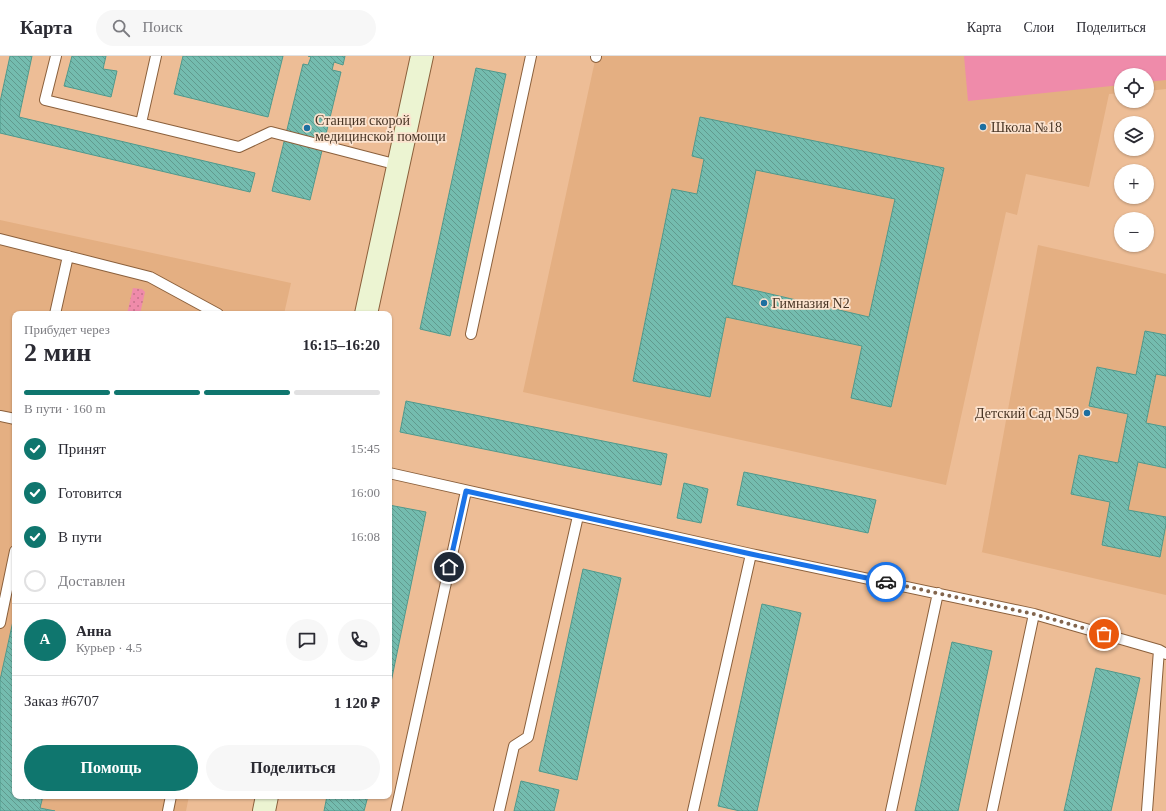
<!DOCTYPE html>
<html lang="ru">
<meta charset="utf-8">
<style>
:root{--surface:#fff;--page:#f7f7f7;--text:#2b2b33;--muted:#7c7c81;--line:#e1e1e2;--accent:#0f766e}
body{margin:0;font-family:Georgia,serif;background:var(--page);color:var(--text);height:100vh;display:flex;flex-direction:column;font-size:15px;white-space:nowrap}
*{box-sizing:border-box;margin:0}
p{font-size:13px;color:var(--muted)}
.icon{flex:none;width:22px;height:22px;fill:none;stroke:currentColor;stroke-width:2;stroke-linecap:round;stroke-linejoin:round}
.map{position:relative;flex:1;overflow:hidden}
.sheet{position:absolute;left:12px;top:255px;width:380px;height:488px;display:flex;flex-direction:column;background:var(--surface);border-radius:8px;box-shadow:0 1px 3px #0004}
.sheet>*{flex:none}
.tools{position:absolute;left:1114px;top:12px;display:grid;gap:8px}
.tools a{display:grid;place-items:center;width:40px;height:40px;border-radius:50%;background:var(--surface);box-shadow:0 1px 3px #0004;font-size:20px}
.pin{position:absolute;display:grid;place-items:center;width:34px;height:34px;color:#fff;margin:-17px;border:2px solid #fff;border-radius:50%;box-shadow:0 1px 4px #0007}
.courier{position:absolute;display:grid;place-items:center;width:40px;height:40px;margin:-20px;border:3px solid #1a73e8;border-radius:50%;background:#fff;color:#222;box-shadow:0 1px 5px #0007}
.overview em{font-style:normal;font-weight:700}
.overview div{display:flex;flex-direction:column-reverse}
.overview{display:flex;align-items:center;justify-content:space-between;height:68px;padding:0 12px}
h1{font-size:26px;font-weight:700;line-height:30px}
.bar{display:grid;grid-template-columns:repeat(4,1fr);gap:6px 4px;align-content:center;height:48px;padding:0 12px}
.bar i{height:5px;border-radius:3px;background:var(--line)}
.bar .current{background:var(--accent)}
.bar p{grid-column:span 4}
.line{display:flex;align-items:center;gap:10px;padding:0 12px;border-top:1px solid var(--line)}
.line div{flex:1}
.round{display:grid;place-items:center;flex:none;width:42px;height:42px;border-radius:21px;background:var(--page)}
ol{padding:0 12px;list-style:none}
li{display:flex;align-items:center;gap:12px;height:44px}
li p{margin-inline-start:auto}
li .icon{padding:4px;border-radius:50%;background:var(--accent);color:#fff;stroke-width:4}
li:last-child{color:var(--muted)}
li i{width:22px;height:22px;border:2px solid var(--line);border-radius:50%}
.cta{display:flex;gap:8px;margin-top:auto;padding:8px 12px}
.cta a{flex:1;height:46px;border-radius:24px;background:var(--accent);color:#fff;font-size:16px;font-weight:700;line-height:46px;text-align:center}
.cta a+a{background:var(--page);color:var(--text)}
header{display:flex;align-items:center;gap:24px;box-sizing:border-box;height:56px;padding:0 20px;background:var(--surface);border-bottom:1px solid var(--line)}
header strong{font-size:19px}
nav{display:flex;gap:22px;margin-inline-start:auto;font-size:14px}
.search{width:280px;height:36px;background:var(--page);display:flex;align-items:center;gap:10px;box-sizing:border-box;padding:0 14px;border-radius:22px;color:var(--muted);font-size:15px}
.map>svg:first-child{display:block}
</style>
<header>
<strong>Карта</strong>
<div class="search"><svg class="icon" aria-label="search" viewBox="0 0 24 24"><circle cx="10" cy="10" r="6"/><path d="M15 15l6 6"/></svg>Поиск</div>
<nav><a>Карта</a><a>Слои</a><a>Поделиться</a></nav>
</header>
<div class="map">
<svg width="1166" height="755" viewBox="0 0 1166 755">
<defs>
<pattern id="grass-dots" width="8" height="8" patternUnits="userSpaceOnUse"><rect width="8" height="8" fill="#ef8baa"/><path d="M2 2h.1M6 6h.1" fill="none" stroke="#c4728a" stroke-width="1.8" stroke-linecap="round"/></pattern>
<pattern id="building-back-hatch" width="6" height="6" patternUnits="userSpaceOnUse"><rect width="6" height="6" fill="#74bcaf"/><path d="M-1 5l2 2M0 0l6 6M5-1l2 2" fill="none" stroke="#619a8e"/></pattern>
</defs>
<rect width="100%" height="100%" fill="#edbd96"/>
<path fill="#e4af82" d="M596,0H1166V33L1147,35V19H1121V37L1109,38L1089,131L1026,118L1017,159L1006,156L946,429L523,336Z
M0,164L291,227L284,258H15V740H189L186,755H0Z
M1038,189L1166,218V539L981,496H982Z"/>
<path fill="url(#grass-dots)" d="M133,232L142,233L145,236L140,258H127Z"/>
<path fill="#ef8baa" d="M964,0H1166V24L1147,26V19H1121V29L968,45Z"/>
<path fill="url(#building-back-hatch)" stroke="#50998c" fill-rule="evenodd" d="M10,0H32L19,61L255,117L250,136L0,77V46Z
M72,0H106L103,13L117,15L111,41L64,30Z
M183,0H283L268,61L174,38Z
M308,0H345L343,9L334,6L332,14L341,16L310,144L272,135L303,8L308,9L311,1Z
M476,12L506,18L450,280L420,273Z
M700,61L944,112L891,351L851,342L862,290L726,261L710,341L633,325L672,133L697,138L704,103L692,100ZM756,114L895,143L869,261L732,229Z
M1145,275L1166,279V320L1156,318L1146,367L1166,371V412L1138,406L1128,454L1166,461V468L1160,501L1102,489L1110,446L1071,438L1079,399L1118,407L1128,358L1089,350L1097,311L1136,319Z
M406,345L667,398L661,429L400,376Z
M744,416L876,444L868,477L737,449Z
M684,427L708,433L701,467L677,462Z
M389,449L426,456L389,636Z
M583,513L621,522L577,724L539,715Z
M762,548L801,557L757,755H740L718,750Z
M15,556V740H43L40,752L55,755H0V624Z
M952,586L992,595L958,755H915Z
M1096,612L1140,622L1111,755H1064Z
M521,725L559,734L554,755H514Z
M327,740H368L364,755H324Z"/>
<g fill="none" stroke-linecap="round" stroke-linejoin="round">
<g stroke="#8b603c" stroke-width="12">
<path id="lane" d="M56,0L45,44L239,91L271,76L398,109
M596,0V1
M141,67L156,0
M0,183L150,221L218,258
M55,258L68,200
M471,278L531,0
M0,360L15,363
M389,417L751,498L1034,558L1159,594L1166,598
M0,567L15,495
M168,755L171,740
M396,755L466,435
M499,755L514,690L528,681L578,460
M693,755L751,498
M891,755L938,537
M992,755L1034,558
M1147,755L1159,594"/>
</g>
<g stroke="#8b603c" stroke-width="24">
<path id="secondary" d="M366,258L422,0
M264,755L267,740"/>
</g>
<use href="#lane" stroke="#fff" stroke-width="10"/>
<use href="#secondary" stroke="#ecf4d2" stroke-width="22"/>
</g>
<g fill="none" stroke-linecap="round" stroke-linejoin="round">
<path stroke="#82654d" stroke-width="4" stroke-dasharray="0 7.2" d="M886,526L1034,558L1104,578"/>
<path stroke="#1a73e8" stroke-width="5" d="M449,511L466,435L751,498L886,526"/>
</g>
<g fill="#1d6fa0" stroke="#fce3cf" stroke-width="1.5">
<circle cx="983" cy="71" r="4"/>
<circle cx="307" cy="72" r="4"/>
<circle cx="764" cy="247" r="4"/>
<circle cx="1087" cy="357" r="4"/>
</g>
<g text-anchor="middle" stroke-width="3.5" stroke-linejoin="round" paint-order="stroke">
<g font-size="14" fill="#483525" stroke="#fce3cf" text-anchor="start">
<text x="315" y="69">Станция скорой<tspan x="315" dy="16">медицинской помощи</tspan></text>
<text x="991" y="76">Школа №18</text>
<text x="772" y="252">Гимназия N2</text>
<text x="1079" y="362" text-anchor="end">Детский Сад N59</text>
</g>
</g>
</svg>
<div class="tools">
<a><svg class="icon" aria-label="locate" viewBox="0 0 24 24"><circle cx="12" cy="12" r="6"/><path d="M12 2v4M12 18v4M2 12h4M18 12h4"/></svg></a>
<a><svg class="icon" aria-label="layers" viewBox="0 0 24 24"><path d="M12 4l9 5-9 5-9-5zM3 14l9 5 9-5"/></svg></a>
<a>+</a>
<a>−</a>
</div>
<div class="pin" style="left:1104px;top:578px;background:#ea580c"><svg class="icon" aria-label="bag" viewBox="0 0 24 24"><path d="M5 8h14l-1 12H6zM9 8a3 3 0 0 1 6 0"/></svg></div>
<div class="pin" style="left:449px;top:511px;background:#1f2937"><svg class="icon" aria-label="home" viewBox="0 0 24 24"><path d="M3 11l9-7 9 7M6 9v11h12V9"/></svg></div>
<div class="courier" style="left:886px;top:526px"><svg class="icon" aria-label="car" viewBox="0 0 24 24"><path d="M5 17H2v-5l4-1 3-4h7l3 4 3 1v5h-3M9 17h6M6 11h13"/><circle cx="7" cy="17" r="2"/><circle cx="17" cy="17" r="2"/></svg></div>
<section class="sheet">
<div class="overview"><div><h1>2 мин</h1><p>Прибудет через</p></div><em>16:15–16:20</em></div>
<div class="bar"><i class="current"></i><i class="current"></i><i class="current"></i><i></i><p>В пути · 160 m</p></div>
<ol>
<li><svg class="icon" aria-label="check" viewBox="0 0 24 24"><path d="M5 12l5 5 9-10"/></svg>Принят<p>15:45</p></li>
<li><svg class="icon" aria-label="check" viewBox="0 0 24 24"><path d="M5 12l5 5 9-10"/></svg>Готовится<p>16:00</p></li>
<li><svg class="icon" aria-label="check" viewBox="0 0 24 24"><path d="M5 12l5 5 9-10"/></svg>В пути<p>16:08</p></li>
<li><i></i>Доставлен</li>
</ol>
<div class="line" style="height:72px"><b class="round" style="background:var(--accent);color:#fff">А</b><div><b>Анна</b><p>Курьер · 4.5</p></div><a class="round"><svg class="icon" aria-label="chat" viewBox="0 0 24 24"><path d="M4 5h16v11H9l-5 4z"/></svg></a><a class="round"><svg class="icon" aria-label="phone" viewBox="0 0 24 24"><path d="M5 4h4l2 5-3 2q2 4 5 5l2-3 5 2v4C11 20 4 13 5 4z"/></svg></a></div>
<div class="line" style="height:52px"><div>Заказ #6707</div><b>1 120 ₽</b></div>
<div class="cta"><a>Помощь</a><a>Поделиться</a></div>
</section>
</div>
